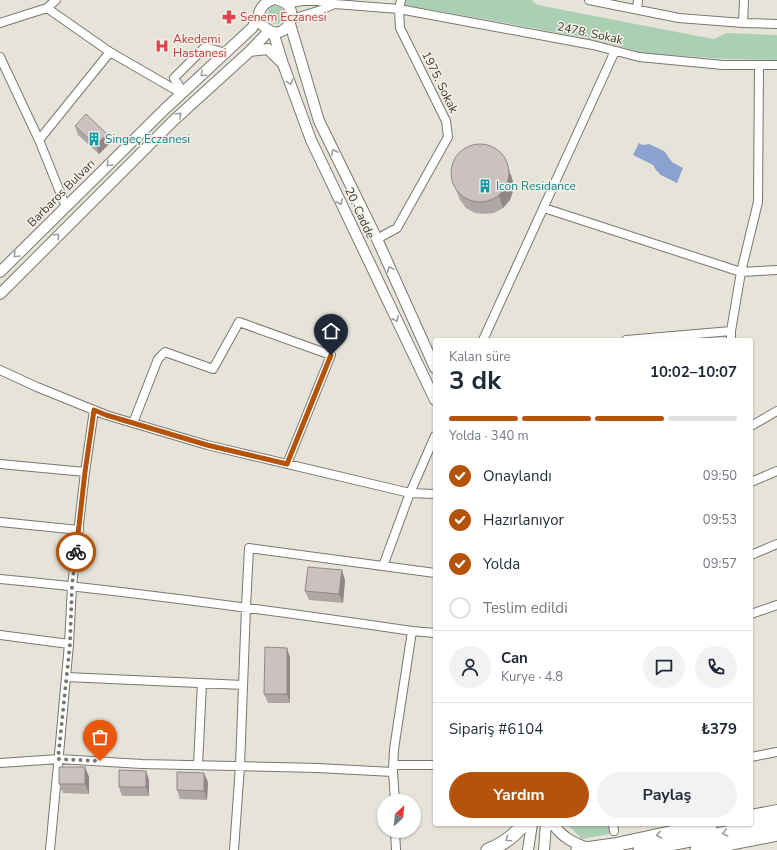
<!DOCTYPE html>
<html lang="tr">
<meta charset="utf-8">
<style>
:root{--surface:#fff;--page:#f2f2f3;--text:#1f2937;--muted:#747a83;--line:#e0e1e3;--accent:#b45309}
body{margin:0;font-family:"Nunito Sans",sans-serif;background:var(--page);color:var(--text);height:100vh;display:flex;flex-direction:column;font-size:15px;white-space:nowrap}
*{box-sizing:border-box;margin:0}
p{font-size:13px;color:var(--muted)}
.icon{flex:none;width:22px;height:22px;fill:none;stroke:currentColor;stroke-width:2;stroke-linecap:round;stroke-linejoin:round}
.map{position:relative;flex:1;overflow:hidden}
.details{position:absolute;left:433px;top:338px;width:320px;height:488px;display:flex;flex-direction:column;background:var(--surface);border-radius:4px;box-shadow:0 1px 3px #0004}
.details>*{flex:none}
.needle{width:26px;rotate:26deg}
.controls{position:absolute;left:377px;top:794px;display:grid;gap:8px}
.controls a{display:grid;place-items:center;width:44px;height:44px;border-radius:50%;background:var(--surface);box-shadow:0 1px 3px #0004;font-size:20px}
.pin{position:absolute;display:grid;place-items:center;width:34px;height:34px;color:#fff;margin:-41px -17px;border-radius:50% 50% 50% 0;rotate:-45deg;box-shadow:0 0 4px #0007}
.pin .icon{rotate:45deg}
.courier{position:absolute;display:grid;place-items:center;width:40px;height:40px;margin:-20px;border:3px solid #b45309;border-radius:50%;background:#fff;color:#222;box-shadow:0 1px 5px #0007}
.summary em{font-style:normal;font-weight:700}
.summary div{display:flex;flex-direction:column-reverse}
.summary{display:flex;align-items:center;justify-content:space-between;height:68px;padding:0 16px}
h1{font-size:26px;font-weight:700;line-height:30px}
.bar{display:grid;grid-template-columns:repeat(4,1fr);gap:6px 4px;align-content:center;height:48px;padding:0 16px}
.bar i{height:5px;border-radius:3px;background:var(--line)}
.bar .current{background:var(--accent)}
.bar p{grid-column:span 4}
.line{display:flex;align-items:center;gap:10px;padding:0 16px;border-top:1px solid var(--line)}
.line div{flex:1}
.round{display:grid;place-items:center;flex:none;width:42px;height:42px;border-radius:21px;background:var(--page)}
ol{padding:0 16px;list-style:none}
li{display:flex;align-items:center;gap:12px;height:44px}
li p{margin-inline-start:auto}
li .icon{padding:4px;border-radius:50%;background:var(--accent);color:#fff;stroke-width:4}
li:last-child{color:var(--muted)}
li i{width:22px;height:22px;border:2px solid var(--line);border-radius:50%}
.cta{display:flex;gap:8px;margin-top:auto;padding:8px 16px}
.cta a{flex:1;height:46px;border-radius:24px;background:var(--accent);color:#fff;font-size:16px;font-weight:700;line-height:46px;text-align:center}
.cta a+a{background:var(--page);color:var(--text)}
.map>svg:first-child{display:block}
</style>
<div class="map">
<svg width="777" height="850" viewBox="0 0 777 850">
<rect width="100%" height="100%" fill="#e6e4d9"/>
<path fill="#abcfb4" d="M406,0H531L538,5L692,35L714,39L726,33L777,35V60L725,59L641,53L613,44L574,36L506,23L405,5Z
M267 15a9 9 0 1 1 18 0a9 9 0 1 1-18 0Z
M567,824H609L610,834L582,839Z"/>
<path fill="#8ba2d1" d="M639,143L642,145L649,144L664,151L672,162L683,168L677,183L661,175L656,170L653,165L633,155Z"/>
<g fill="none" stroke-linecap="round" stroke-linejoin="round">
<g stroke="#7a776e" stroke-width="10">
<path id="minor" d="M589,0L679,18L743,23L777,24
M286,4L302,1H318L335,4L399,9L593,45L639,57L723,65H777
M47,8L110,52L181,93
M637,9L638,0
M292,19L321,10L334,4
M0,23L47,8L56,0
M743,23L744,0
M0,57L39,140L66,207
M183,92L174,78L205,47L226,53
M39,140L110,52
M544,208L741,272L777,270
M377,239L397,228L448,137L446,121L400,28L399,9L401,0
M483,340L615,51
M626,340L731,331
M731,340V331L741,272L758,202L759,65
M0,370L37,387L106,415L207,445L410,493L435,494
M133,423L158,359L165,352L213,369L239,322L331,355L287,464
M751,426L777,411
M0,464L85,472
M751,482L777,471
M0,522L79,530
M751,555L777,544
M383,566L410,493L435,436
M0,579C138,592 275,611 412,631L435,633
M751,614L777,605
M0,635L69,644
M66,677L243,685
M751,757L777,752
M0,763L59,759L142,764L317,768L393,772
M198,765L202,683
M393,765H435
M395,801L393,772L394,749L412,631
M613,824L614,831
M395,831L396,850
M50,850L60,743L69,644L72,586L85,472L94,410
M234,850L240,766L246,607L249,548L435,573"/>
</g>
<g stroke="#7a776e" stroke-width="12">
<path id="tertiary" d="M272,0C263,3 256,12 260,22C262,25 264,27 267,29C286,44 305,6 278,0
M290,24L319,121L377,239L435,368
M273,32L283,64L311,140L435,400
M250,51L268,49L282,63
M0,272L166,108L252,28L259,16
M0,294L173,121L250,51L269,31
M553,824C562,837 573,843 588,848
M528,850L532,824
M544,850L546,824"/>
</g>
<g stroke="#7a776e" stroke-width="14">
<path id="secondary" d="M751,816L777,811"/>
</g>
<g stroke="#7a776e" stroke-width="15">
<path id="primary" d="M488,850C502,845 514,836 524,824
M578,850L614,845L711,824
M640,850L777,823
M697,850L777,834"/>
</g>
<use href="#minor" stroke="#fff" stroke-width="8"/>
<use href="#tertiary" stroke="#fff" stroke-width="10"/>
<use href="#secondary" stroke="#fff" stroke-width="12"/>
<use href="#primary" stroke="#fff" stroke-width="13"/>
</g>
<path fill="#b0a6a5" d="M75,126L107,134L110,143L99,154L78,135Z
M511,174L513,182V191L510,200L503,208L494,213L485,214L475,213L466,208L460,200L452,179Z
M345,580L343,603L309,600L305,591Z
M290,657V703H268L264,694Z
M85,767L89,777V794L63,793L59,784Z
M146,771L149,780V796H122L119,787Z
M208,782L207,800L180,799L177,790Z"/>
<path fill="#908786" d="M107,134L110,143L99,154L96,145Z
M506,161L513,182V191L510,200L503,208L499,196Z
M342,570L345,580L343,603L339,594Z
M287,648L290,657V703L287,694Z
M85,767L89,777V794L85,784Z
M146,771L149,780V796L146,787Z
M204,773L208,782L207,800L204,791Z"/>
<path fill="#cdc1c0" stroke="#908786" d="M86,114L107,134L96,145L75,126Z
M451 173a29 29 0 1 1 58 0a29 29 0 1 1-58 0Z
M308,567L342,570L339,594L305,591Z
M265,647L287,648V694H264Z
M59,767H85V784H59Z
M119,770L146,771V787H119Z
M177,772L204,773V791L177,790Z"/>
<defs><path id="oneway-chevron" d="M-2-3.5L2.5 0L-2 3.5" fill="none" stroke-width="1.6" stroke-linecap="round" stroke-linejoin="round"/></defs>
<g stroke="#9e9e9c">
<use href="#oneway-chevron" transform="translate(203 74) rotate(138)"/>
<use href="#oneway-chevron" transform="translate(290 82) rotate(70)"/>
<use href="#oneway-chevron" transform="translate(179 115) rotate(-42)"/>
<use href="#oneway-chevron" transform="translate(334 152) rotate(-116)"/>
<use href="#oneway-chevron" transform="translate(109 164) rotate(135)"/>
<use href="#oneway-chevron" transform="translate(340 202) rotate(65)"/>
<use href="#oneway-chevron" transform="translate(57 236) rotate(-45)"/>
<use href="#oneway-chevron" transform="translate(16 255) rotate(135)"/>
<use href="#oneway-chevron" transform="translate(390 269) rotate(-114)"/>
<use href="#oneway-chevron" transform="translate(396 319) rotate(64)"/>
<use href="#oneway-chevron" transform="translate(725 833) rotate(169)"/>
<use href="#oneway-chevron" transform="translate(659 835) rotate(168)"/>
<use href="#oneway-chevron" transform="translate(508 839) rotate(145)"/>
</g>
<g fill="none" stroke-linecap="round" stroke-linejoin="round">
<path stroke="#787770" stroke-width="4" stroke-dasharray="0 7.2" d="M76,552L72,586L70,644L58,759L100,761"/>
<path stroke="#b45309" stroke-width="5" d="M76,552L85,472L94,410L106,415L207,445L287,464L331,355"/>
</g>
<defs>
<g id="pharmacy-bare" transform="scale(1.08)"><path d="M-2-6h4v4h4v4h-4v4h-4v-4h-4v-4h4Z" fill="#e0444e" stroke="#f4f1e7" stroke-width="2.5" paint-order="stroke"/></g>
<g id="hospital-bare" transform="scale(1.08)"><path d="M-5-5h3v3.5h4V-5h3V5h-3V1.5h-4V5h-3Z" fill="#e0444e" stroke="#f4f1e7" stroke-width="2.5" paint-order="stroke"/></g>
<g id="building-bare" transform="scale(1.08)"><path d="M-4-6H4V6H1V3H-1V6H-4ZM-2.5-4.3h1.7v1.8h-1.7ZM.8-4.3h1.7v1.8H.8ZM-2.5-1h1.7V.8h-1.7ZM.8-1h1.7V.8H.8Z" fill="#0f9aa8" stroke="#f4f1e7" stroke-width="2.5" paint-order="stroke"/></g>
</defs>
<g fill-rule="evenodd">
<use href="#pharmacy-bare" x="229" y="17"/>
<use href="#hospital-bare" x="162" y="46"/>
<use href="#building-bare" x="94" y="139"/>
<use href="#building-bare" x="485" y="186"/>
</g>
<g text-anchor="middle" stroke-width="3" stroke-linejoin="round" paint-order="stroke">
<g font-size="12" fill="#be3a42" stroke="#f4f1e7" text-anchor="start">
<text x="240" y="21">Senem Eczanesi</text>
<text x="173" y="43">Akedemi<tspan x="173" dy="14">Hastanesi</tspan></text>
</g>
<g font-size="12" fill="#3d3c38" stroke="#f4f1e7">
<text transform="translate(590 33) rotate(12)" y="4">2478. Sokak</text>
<text transform="translate(440 82) rotate(64)" y="4">1975. Sokak</text>
<text transform="translate(61 193) rotate(-45)" y="4">Barbaros Bulvarı</text>
<text transform="translate(360 213) rotate(65)" y="4">20. Cadde</text>
</g>
<g font-size="12" fill="#0d838f" stroke="#f4f1e7" text-anchor="start">
<text x="105" y="143">Singeç Eczanesi</text>
<text x="496" y="190">Icon Residance</text>
</g>
</g>
</svg>
<div class="controls">
<a><svg class="needle" viewBox="-14 -14 28 28"><path d="M0-13l5 13h-10z" fill="#e53935"/><path d="M0 13l5-13h-10z" fill="#747a83"/></svg></a>
</div>
<div class="pin" style="left:100px;top:761px;background:#ea580c"><svg class="icon" aria-label="bag" viewBox="0 0 24 24"><path d="M5 8h14l-1 12H6zM9 8a3 3 0 0 1 6 0"/></svg></div>
<div class="pin" style="left:331px;top:355px;background:#1f2937"><svg class="icon" aria-label="home" viewBox="0 0 24 24"><path d="M3 11l9-7 9 7M6 9v11h12V9"/></svg></div>
<div class="courier" style="left:76px;top:552px"><svg class="icon" aria-label="bike" viewBox="0 0 24 24"><circle cx="6" cy="16" r="4"/><circle cx="18" cy="16" r="4"/><path d="M6 16l4-8h5l3 8M10 8l3 8H6M13 5h3"/></svg></div>
<section class="details">
<div class="summary"><div><h1>3 dk</h1><p>Kalan süre</p></div><em>10:02–10:07</em></div>
<div class="bar"><i class="current"></i><i class="current"></i><i class="current"></i><i></i><p>Yolda · 340 m</p></div>
<ol>
<li><svg class="icon" aria-label="check" viewBox="0 0 24 24"><path d="M5 12l5 5 9-10"/></svg>Onaylandı<p>09:50</p></li>
<li><svg class="icon" aria-label="check" viewBox="0 0 24 24"><path d="M5 12l5 5 9-10"/></svg>Hazırlanıyor<p>09:53</p></li>
<li><svg class="icon" aria-label="check" viewBox="0 0 24 24"><path d="M5 12l5 5 9-10"/></svg>Yolda<p>09:57</p></li>
<li><i></i>Teslim edildi</li>
</ol>
<div class="line" style="height:72px"><a class="round"><svg class="icon" aria-label="person" viewBox="0 0 24 24"><circle cx="12" cy="8" r="4"/><path d="M4 21q1-7 8-7t8 7"/></svg></a><div><b>Can</b><p>Kurye · 4.8</p></div><a class="round"><svg class="icon" aria-label="chat" viewBox="0 0 24 24"><path d="M4 5h16v11H9l-5 4z"/></svg></a><a class="round"><svg class="icon" aria-label="phone" viewBox="0 0 24 24"><path d="M5 4h4l2 5-3 2q2 4 5 5l2-3 5 2v4C11 20 4 13 5 4z"/></svg></a></div>
<div class="line" style="height:52px"><div>Sipariş #6104</div><b>₺379</b></div>
<div class="cta"><a>Yardım</a><a>Paylaş</a></div>
</section>
</div>
